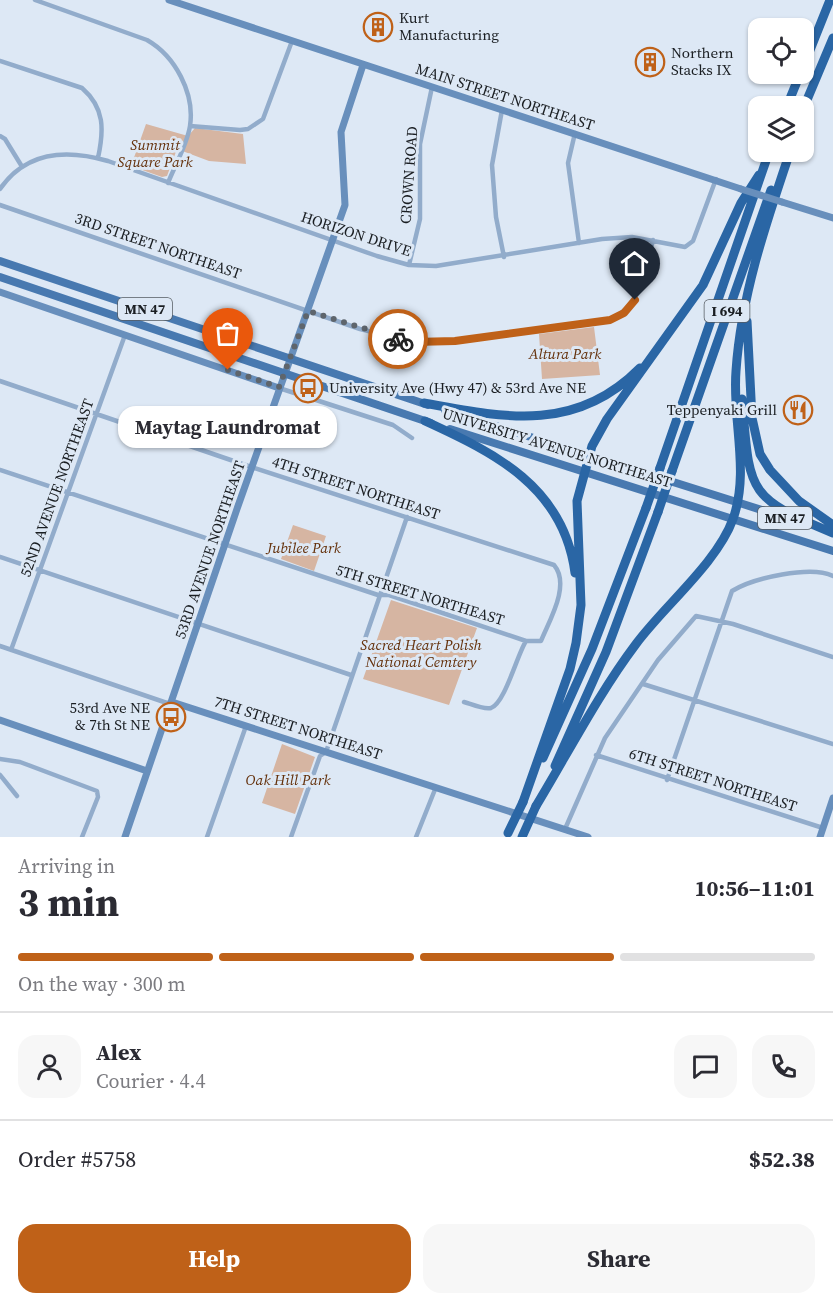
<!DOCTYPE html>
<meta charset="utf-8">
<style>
:root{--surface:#fff;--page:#f7f7f7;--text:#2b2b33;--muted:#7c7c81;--line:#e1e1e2;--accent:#bf6118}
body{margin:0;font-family:"Source Serif 4",serif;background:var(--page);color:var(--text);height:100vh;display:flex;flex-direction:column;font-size:22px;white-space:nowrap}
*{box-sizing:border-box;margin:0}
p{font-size:20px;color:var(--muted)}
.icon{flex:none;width:33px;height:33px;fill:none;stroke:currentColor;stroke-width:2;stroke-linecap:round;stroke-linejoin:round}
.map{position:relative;height:837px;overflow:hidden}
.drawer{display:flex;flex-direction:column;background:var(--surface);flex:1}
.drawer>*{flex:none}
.controls{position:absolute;left:748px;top:18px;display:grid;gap:12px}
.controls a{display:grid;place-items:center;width:66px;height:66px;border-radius:12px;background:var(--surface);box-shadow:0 2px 4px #0004;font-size:30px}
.pin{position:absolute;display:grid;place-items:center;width:51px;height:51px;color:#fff;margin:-62px -26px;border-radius:50% 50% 50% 0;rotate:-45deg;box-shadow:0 0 6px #0007}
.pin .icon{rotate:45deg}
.courier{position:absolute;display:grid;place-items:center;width:60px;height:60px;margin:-30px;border:4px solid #bf6118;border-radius:50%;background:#fff;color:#222;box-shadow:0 2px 8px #0007}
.bubble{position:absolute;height:42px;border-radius:18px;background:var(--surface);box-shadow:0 2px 4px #0004;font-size:20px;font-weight:700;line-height:42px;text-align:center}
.summary em{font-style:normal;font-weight:700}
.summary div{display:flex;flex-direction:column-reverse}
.summary{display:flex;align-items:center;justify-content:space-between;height:102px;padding:0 18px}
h1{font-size:39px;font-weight:700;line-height:45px}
.bar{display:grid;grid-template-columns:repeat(4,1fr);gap:9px 6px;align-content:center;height:72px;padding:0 18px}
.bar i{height:8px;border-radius:4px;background:var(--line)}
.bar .selected{background:var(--accent)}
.bar p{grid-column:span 4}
.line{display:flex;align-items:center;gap:15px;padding:0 18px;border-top:2px solid var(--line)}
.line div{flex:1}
.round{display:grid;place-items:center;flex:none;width:63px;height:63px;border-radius:18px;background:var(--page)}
.action{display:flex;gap:12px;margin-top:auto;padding:12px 18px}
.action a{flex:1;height:69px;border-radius:18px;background:var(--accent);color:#fff;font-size:24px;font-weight:700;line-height:69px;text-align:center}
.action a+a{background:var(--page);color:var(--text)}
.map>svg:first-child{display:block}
</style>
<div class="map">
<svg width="833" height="837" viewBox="0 0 833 837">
<rect width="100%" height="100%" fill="#dde8f5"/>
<path fill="#d6b5a2" d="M146,124L188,136L195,128L243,134L246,164L209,161L177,149L167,176L162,177L131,166Z
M594,327L600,375L542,379L539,334Z
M293,525L326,536L314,571L281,559Z
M391,600L477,628L449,705L363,679Z
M282,744L315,757L295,814L262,803Z"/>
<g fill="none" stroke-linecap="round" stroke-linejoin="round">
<path stroke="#92accb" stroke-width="4.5" d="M35,0L147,40C175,56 195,93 190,126C187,145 175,165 168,183
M0,61L82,88C105,108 104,130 98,158
M502,110L492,165L496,217L504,257
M190,126L240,130L248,129L263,119L292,41
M575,133L568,163L579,243
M0,136L5,139L21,165
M0,189C26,151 67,149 108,161L377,256L409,265L436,266L602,239L632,237L685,247L693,241L716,179
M0,205L360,329L414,342L455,341L610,320C642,305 645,272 653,240
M409,265L420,219V144L432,87
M0,381L254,468L554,565C571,585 549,621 541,641H526L389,595H378L0,470
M279,388L393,425L412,438
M0,557L351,675
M0,646L167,703L172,702
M11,650L125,335
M643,684L833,744
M464,702C471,704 484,710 491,708C505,703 517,655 526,641
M596,755L823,828
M0,759L20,762L97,791L98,797L82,837
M0,775L17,796
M667,780L732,591C753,578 811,565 833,576
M565,829L605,738L658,660L696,616L733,624L833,657
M207,837L246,726
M291,837L320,756L326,752L407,517
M416,837L436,787"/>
<path stroke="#688fbc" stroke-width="7" d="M169,0L741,189
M782,202L833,218
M0,292L279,388
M172,702L588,837
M0,720L147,771
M125,837L238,506L345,205L341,132L363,65
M820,837L833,798"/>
<path stroke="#4879b0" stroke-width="8" d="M0,261L428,405
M0,277L431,423
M445,410L803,523
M450,429L833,551"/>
<path stroke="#2a66a5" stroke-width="9" d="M804,65L830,0
M787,106L800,74
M804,107L833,38
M747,321L752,418L760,454L770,470L799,501L833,525
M742,399C750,491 745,497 833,533
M424,403C505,418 576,433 640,368
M425,421C495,453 564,487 575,573
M660,468L769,152
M672,471L771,190
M543,758L592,649L646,508
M555,766L606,652L658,512
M523,802L570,669L576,643L581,605L577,501L592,446L607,419L703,285L741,203L759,175
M536,806C568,753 599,693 636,644C664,606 717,563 733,519C750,471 732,421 736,371C741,296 766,223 790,152"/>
<path stroke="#688fbc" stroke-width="7" d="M741,189L782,202"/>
<path stroke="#2a66a5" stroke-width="9" d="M646,508L660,468
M658,512L672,471
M508,833L523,802
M522,837L536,806"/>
</g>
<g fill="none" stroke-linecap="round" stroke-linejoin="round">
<path stroke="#5e656c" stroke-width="6" stroke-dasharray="0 10.8" d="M228,370L279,387L308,311L398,339"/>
<path stroke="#bf6118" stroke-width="8" d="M398,339L414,342L455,341L610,320L624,313L635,300"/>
</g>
<defs>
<g id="building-ring" transform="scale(1.5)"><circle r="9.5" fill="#dde8f5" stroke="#bf6118" stroke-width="1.5"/><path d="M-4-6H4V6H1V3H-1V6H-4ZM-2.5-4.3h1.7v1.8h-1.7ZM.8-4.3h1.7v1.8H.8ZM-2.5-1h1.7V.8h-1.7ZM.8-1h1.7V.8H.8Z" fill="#bf6118"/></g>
<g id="bus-ring" transform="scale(1.5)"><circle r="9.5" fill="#dde8f5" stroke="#bf6118" stroke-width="1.5"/><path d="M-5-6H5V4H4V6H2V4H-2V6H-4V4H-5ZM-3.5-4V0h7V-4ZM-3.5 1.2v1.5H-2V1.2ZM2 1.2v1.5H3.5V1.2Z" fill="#bf6118"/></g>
<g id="restaurant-ring" transform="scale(1.5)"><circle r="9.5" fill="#dde8f5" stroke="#bf6118" stroke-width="1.5"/><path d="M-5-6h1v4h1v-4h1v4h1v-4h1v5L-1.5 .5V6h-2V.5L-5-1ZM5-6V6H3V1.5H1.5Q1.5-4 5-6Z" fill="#bf6118"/></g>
</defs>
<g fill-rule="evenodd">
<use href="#building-ring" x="378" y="27"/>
<use href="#building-ring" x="650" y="62"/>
<use href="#bus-ring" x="308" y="388"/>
<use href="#restaurant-ring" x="798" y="410"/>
<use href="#bus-ring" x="171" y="717"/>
</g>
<g text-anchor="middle" stroke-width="6" stroke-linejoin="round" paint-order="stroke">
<g fill="#dde8f5" stroke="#545b61" stroke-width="1.5">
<rect x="118" y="298" width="54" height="22" rx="4.5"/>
<rect x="704.5" y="300" width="45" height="22" rx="4.5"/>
<rect x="758" y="507" width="54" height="22" rx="4.5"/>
</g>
<g font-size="14" font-weight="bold" fill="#1a1e22">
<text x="145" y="314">MN 47</text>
<text x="727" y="316">I 694</text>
<text x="785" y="523">MN 47</text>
</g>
<g font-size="15" fill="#1a1e22" stroke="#dde8f5" text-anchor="start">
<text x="399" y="23">Kurt<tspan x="399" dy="17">Manufacturing</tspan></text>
<text x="671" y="58">Northern<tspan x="671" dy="17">Stacks IX</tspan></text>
<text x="329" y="393">University Ave (Hwy 47) &amp; 53rd Ave NE</text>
<text x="777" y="415" text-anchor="end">Teppenyaki Grill</text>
<text x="150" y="713" text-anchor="end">53rd Ave NE<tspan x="150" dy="17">&amp; 7th St NE</tspan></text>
</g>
<g font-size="15" fill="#1a1e22" stroke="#dde8f5">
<text transform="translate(505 97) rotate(18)" y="5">MAIN STREET NORTHEAST</text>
<text transform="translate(409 175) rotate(-86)" y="5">CROWN ROAD</text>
<text transform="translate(356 234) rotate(18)" y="5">HORIZON DRIVE</text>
<text transform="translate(158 246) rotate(19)" y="5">3RD STREET NORTHEAST</text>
<text transform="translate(557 448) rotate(17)" y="5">UNIVERSITY AVENUE NORTHEAST</text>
<text transform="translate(57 488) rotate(-70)" y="5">52ND AVENUE NORTHEAST</text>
<text transform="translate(356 488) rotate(18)" y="5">4TH STREET NORTHEAST</text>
<text transform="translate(210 550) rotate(-71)" y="5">53RD AVENUE NORTHEAST</text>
<text transform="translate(420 595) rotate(17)" y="5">5TH STREET NORTHEAST</text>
<text transform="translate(298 728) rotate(18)" y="5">7TH STREET NORTHEAST</text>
<text transform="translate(713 780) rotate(18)" y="5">6TH STREET NORTHEAST</text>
</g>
<g font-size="15" font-style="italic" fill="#64300a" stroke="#dde8f5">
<text x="155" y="150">Summit<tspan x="155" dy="17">Square Park</tspan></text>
<text x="565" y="359">Altura Park</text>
<text x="304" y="553">Jubilee Park</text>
<text x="421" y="650">Sacred Heart Polish<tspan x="421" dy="17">National Cemtery</tspan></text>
<text x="288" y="785">Oak Hill Park</text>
</g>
</g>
</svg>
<div class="controls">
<a><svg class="icon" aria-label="locate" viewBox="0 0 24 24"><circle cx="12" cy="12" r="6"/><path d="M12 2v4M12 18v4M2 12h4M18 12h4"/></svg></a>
<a><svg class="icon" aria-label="layers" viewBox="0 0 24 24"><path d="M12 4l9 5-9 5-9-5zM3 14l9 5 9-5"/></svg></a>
</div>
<div class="pin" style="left:228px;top:370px;background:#ea580c"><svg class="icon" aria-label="bag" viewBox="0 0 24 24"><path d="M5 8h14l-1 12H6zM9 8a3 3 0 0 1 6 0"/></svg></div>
<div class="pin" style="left:635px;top:300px;background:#1f2937"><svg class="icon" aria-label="home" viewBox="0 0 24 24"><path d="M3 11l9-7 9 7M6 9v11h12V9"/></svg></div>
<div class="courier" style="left:398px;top:339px"><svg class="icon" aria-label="bike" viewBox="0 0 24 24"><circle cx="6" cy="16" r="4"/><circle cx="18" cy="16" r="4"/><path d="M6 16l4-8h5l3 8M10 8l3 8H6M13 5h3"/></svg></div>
<div class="bubble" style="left:118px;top:406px;width:219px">Maytag Laundromat</div>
</div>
<section class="drawer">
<div class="summary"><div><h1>3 min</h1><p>Arriving in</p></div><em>10:56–11:01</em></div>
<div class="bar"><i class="selected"></i><i class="selected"></i><i class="selected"></i><i></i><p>On the way · 300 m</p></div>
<div class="line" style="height:108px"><a class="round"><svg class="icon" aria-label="person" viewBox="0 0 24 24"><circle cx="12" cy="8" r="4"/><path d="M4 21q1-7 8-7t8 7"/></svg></a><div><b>Alex</b><p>Courier · 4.4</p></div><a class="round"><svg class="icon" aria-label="chat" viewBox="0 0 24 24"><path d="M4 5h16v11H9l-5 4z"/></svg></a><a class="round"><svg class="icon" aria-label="phone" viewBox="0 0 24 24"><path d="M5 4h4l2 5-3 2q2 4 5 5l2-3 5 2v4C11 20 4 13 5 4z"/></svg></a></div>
<div class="line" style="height:78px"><div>Order #5758</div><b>$52.38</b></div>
<div class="action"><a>Help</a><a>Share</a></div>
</section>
